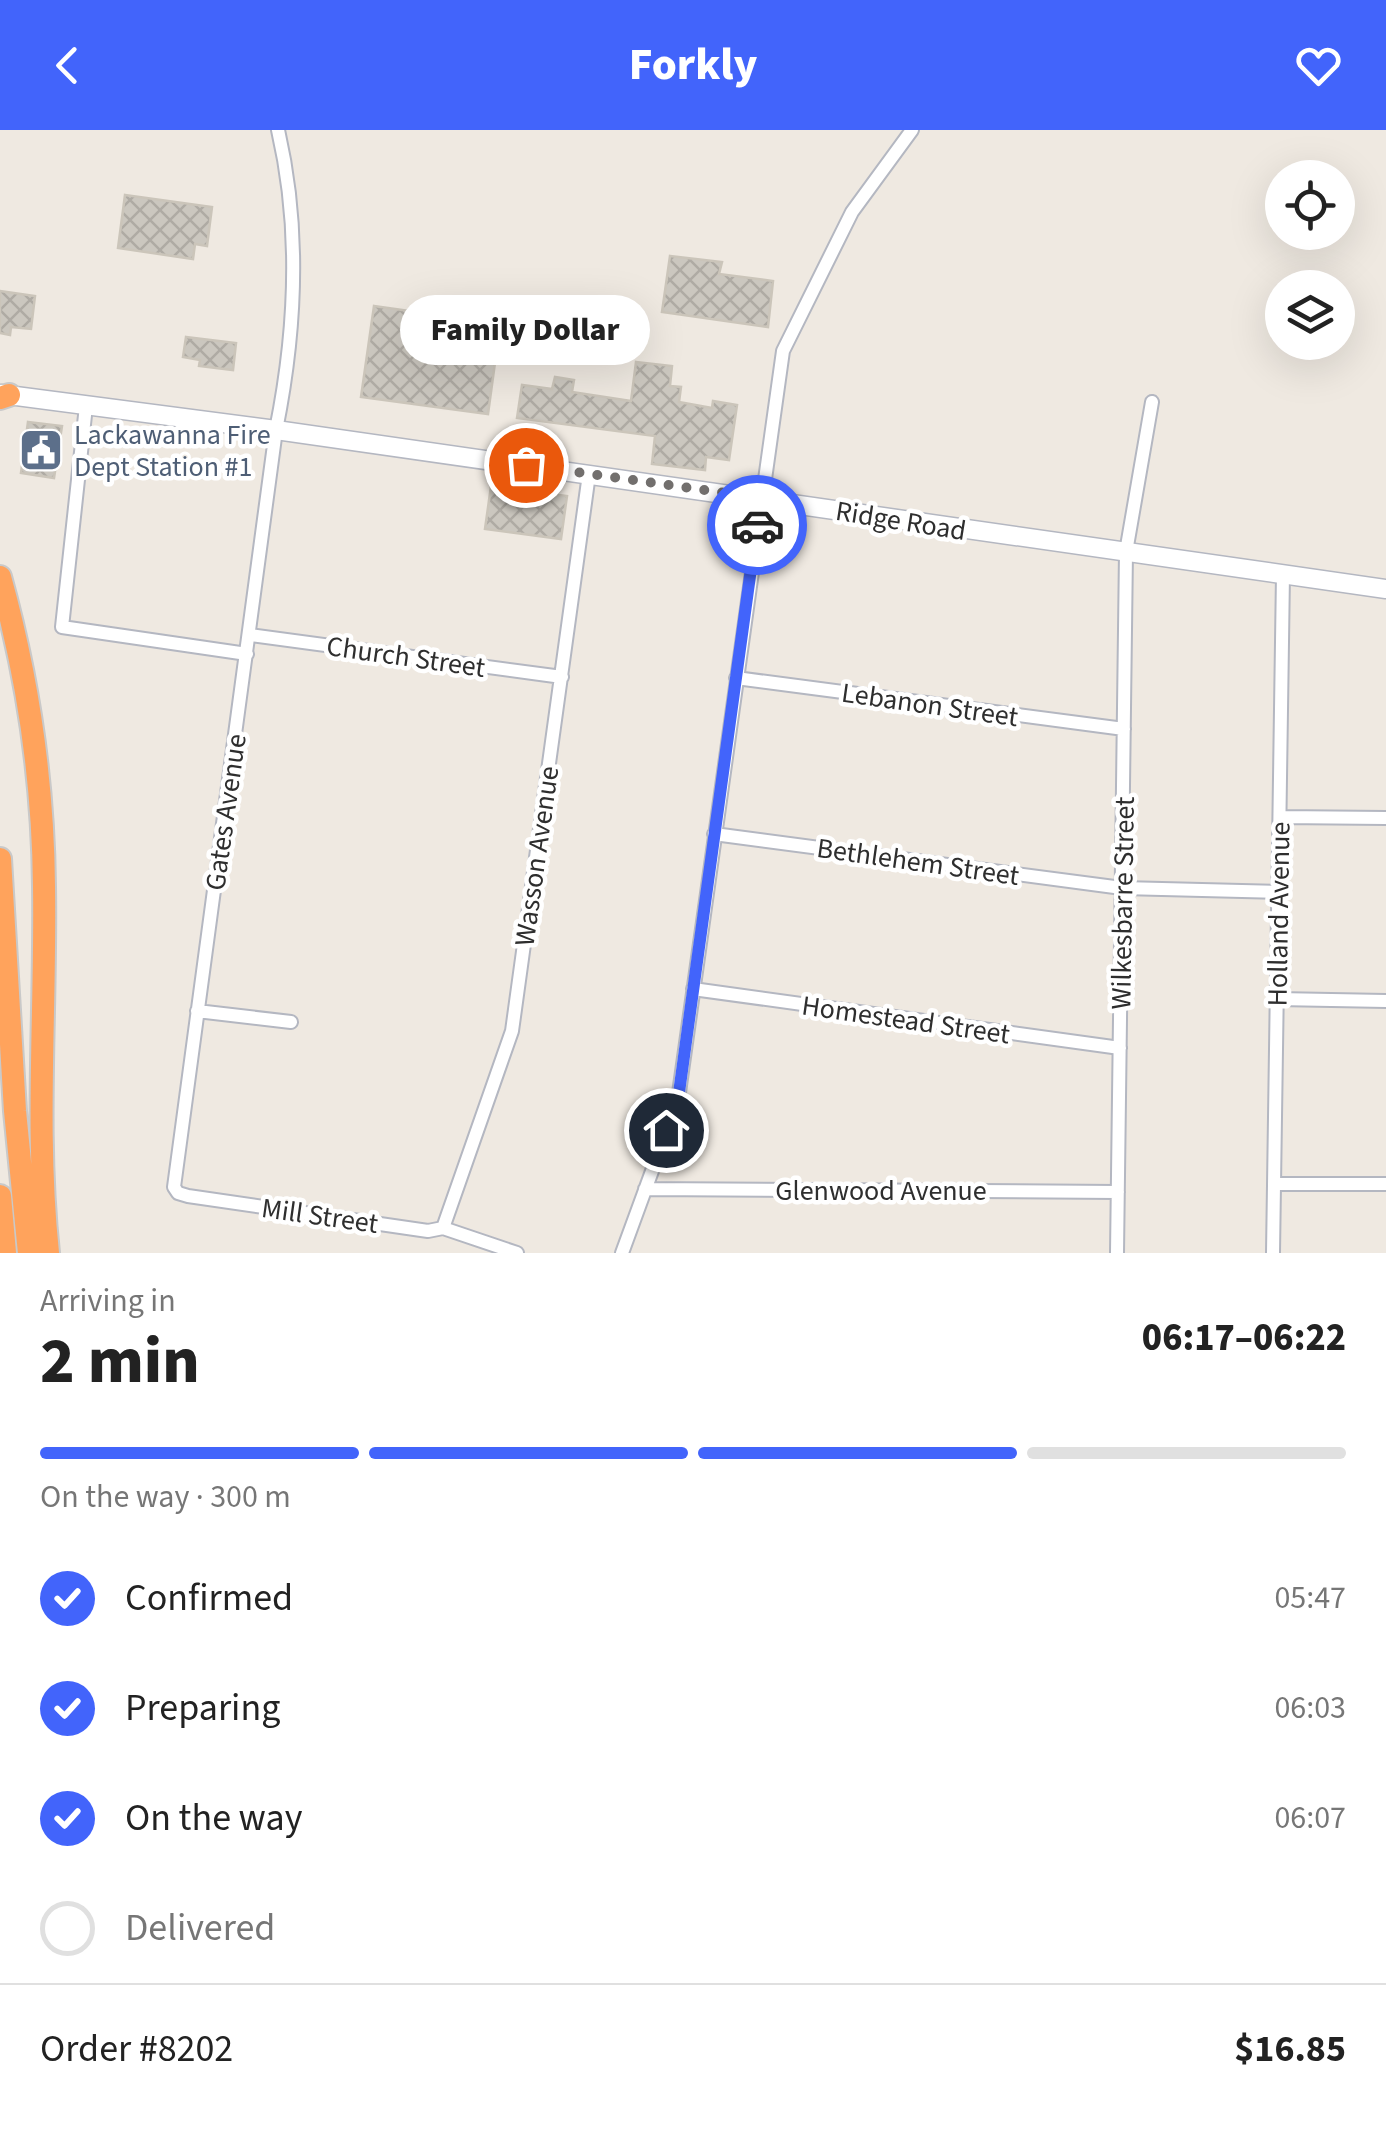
<!DOCTYPE html>
<meta charset="utf-8">
<style>
:root{--surface:#fff;--page:#f2f2f2;--text:#222;--muted:#767676;--line:#e0e0e0;--accent:#4264fb}
body{margin:0;font-family:"Source Sans 3",sans-serif;background:var(--page);color:var(--text);height:100vh;display:flex;flex-direction:column;font-size:38px;white-space:nowrap}
*{box-sizing:border-box;margin:0}
p{font-size:32px;color:var(--muted)}
.icon{flex:none;width:55px;height:55px;fill:none;stroke:currentColor;stroke-width:2;stroke-linecap:round;stroke-linejoin:round}
.map{position:relative;height:1123px;overflow:hidden}
.drawer{display:flex;flex-direction:column;background:var(--surface);flex:1}
.drawer>*{flex:none}
.fabs{position:absolute;left:1265px;top:30px;display:grid;gap:20px}
.fabs a{display:grid;place-items:center;width:90px;height:90px;border-radius:50%;background:var(--surface);box-shadow:0 10px 40px #0002;font-size:50px}
.pin{position:absolute;display:grid;place-items:center;width:85px;height:85px;color:#fff;margin:-42px;border:5px solid #fff;border-radius:50%;box-shadow:0 2px 10px #0007}
.courier{position:absolute;display:grid;place-items:center;width:100px;height:100px;margin:-50px;border:8px solid #4264fb;border-radius:50%;background:#fff;color:#222;box-shadow:0 2px 12px #0007}
.bubble{position:absolute;height:70px;border-radius:35px;background:var(--surface);box-shadow:0 10px 40px #0002;font-size:32px;font-weight:800;line-height:70px;text-align:center}
.overview em{font-style:normal;font-weight:800}
.overview div{display:flex;flex-direction:column-reverse}
.overview{display:flex;align-items:center;justify-content:space-between;height:170px;padding:0 40px}
h1{font-size:65px;font-weight:800;line-height:75px}
.bar{display:grid;grid-template-columns:repeat(4,1fr);gap:15px 10px;align-content:center;height:120px;padding:0 40px}
.bar i{height:12px;border-radius:8px;background:var(--line)}
.bar .selected{background:var(--accent)}
.bar p{grid-column:span 4}
.line{display:flex;align-items:center;gap:25px;padding:0 40px;border-top:2px solid var(--line)}
.line div{flex:1}
ol{padding:0 40px;list-style:none}
li{display:flex;align-items:center;gap:30px;height:110px}
li p{margin-inline-start:auto}
li .icon{padding:10px;border-radius:50%;background:var(--accent);color:#fff;stroke-width:4}
li:last-child{color:var(--muted)}
li i{width:55px;height:55px;border:5px solid var(--line);border-radius:50%}
header{display:flex;justify-content:space-between;align-items:center;height:130px;padding:0 40px;background:var(--accent);color:#fff;font-size:45px;font-weight:800}
.map>svg:first-child{display:block}
</style>
<header><svg class="icon" aria-label="back" viewBox="0 0 24 24"><path d="M15 5l-7 7 7 7"/></svg>Forkly<svg class="icon" aria-label="heart" viewBox="0 0 24 24"><path d="M12 20l-8-8c-3-5 5-10 8-4 3-6 11-1 8 4z"/></svg></header>
<div class="map">
<svg width="1386" height="1123" viewBox="0 0 1386 1123">
<defs>
<pattern id="building-cross-hatch" width="8" height="8" patternUnits="userSpaceOnUse" patternTransform="scale(2.5)"><rect width="8" height="8" fill="#cbc7bf"/><path d="M0 0l8 8M0 8l8-8" fill="none" stroke="#afaba4"/></pattern>
</defs>
<rect width="100%" height="100%" fill="#efe9e1"/>
<path fill="url(#building-cross-hatch)" stroke="#cbc5ba" stroke-width="2.5" d="M125,65L212,77L207,116L195,114L193,129L118,118Z
M670,126L722,132L719,144L773,151L768,197L662,182Z
M0,161L35,166L31,199L11,197L10,205L0,203Z
M374,176L438,185L434,210L497,218L488,284L361,267Z
M186,207L236,213L233,240L199,236L200,230L183,227Z
M636,232L672,236L670,256L681,257L679,272L712,278L713,271L737,275L729,330L706,327L705,340L652,334L655,306L517,288L522,255L552,259L555,247L574,250L572,262L631,271Z
M28,292L62,296L54,348L21,343Z
M491,356L567,366L561,409L485,399Z"/>
<g fill="none" stroke-linecap="round" stroke-linejoin="round">
<g stroke="#b4b7c1" stroke-width="16">
<path id="minor" d="M278,0C301,99 296,201 276,300L174,1057L178,1063L188,1066L428,1101L443,1098L517,1123
M86,276L62,497L247,524
M250,505L562,547
M736,548L1124,599
M1280,687L1386,688
M714,704L1122,758L1279,762
M693,859L1120,918
M1277,869L1386,871
M197,881L291,892
M1274,1054H1386
M645,1059L1118,1062
M443,1098L512,901L589,344
M622,1123L678,970L783,221L852,82L912,0
M1117,1123L1126,422L1152,272
M1273,1123L1283,444"/>
</g>
<g stroke="#b4b7c1" stroke-width="21">
<path id="secondary" d="M0,264L276,300L1386,459"/>
</g>
<g stroke="#c9c9c9" stroke-width="26">
<path id="motorway" d="M0,268L9,265
M0,447C28,548 43,651 44,756C46,879 35,1001 48,1123
M0,729L15,981L29,1123
M0,1066L5,1123"/>
</g>
<use href="#minor" stroke="#fff" stroke-width="12"/>
<use href="#secondary" stroke="#fff" stroke-width="18"/>
<use href="#motorway" stroke="#ffa35c" stroke-width="22"/>
</g>
<g fill="none" stroke-linecap="round" stroke-linejoin="round">
<path stroke="#726f6d" stroke-width="10" stroke-dasharray="0 18" d="M526,335L761,368L757,395"/>
<path stroke="#4264fb" stroke-width="12" d="M666,1000L678,970L757,395"/>
</g>
<defs>
<g id="civic-square" transform="scale(2.25)"><rect x="-9" y="-9" width="18" height="18" rx="4" fill="#5c6f8a" stroke="#fff"/><path d="M-.6-6.5H3V-4.5H.6V-3L4-1V1h2V6H-6V1h2V-1L-.6-3ZM-1.2 2.5V6h2.4V2.5Z" fill="#fff"/></g>
</defs>
<g fill-rule="evenodd">
<use href="#civic-square" x="41" y="320"/>
</g>
<g text-anchor="middle" stroke-width="9" stroke-linejoin="round" paint-order="stroke">
<g font-size="28" fill="#4e5e75" stroke="#fff" text-anchor="start">
<text x="74" y="314">Lackawanna Fire<tspan x="74" dy="32">Dept Station #1</tspan></text>
</g>
<g font-size="28" fill="#2e2e2e" stroke="#fff">
<text transform="translate(901 390) rotate(9)" y="10">Ridge Road</text>
<text transform="translate(406 526) rotate(8)" y="10">Church Street</text>
<text transform="translate(930 574) rotate(8)" y="10">Lebanon Street</text>
<text transform="translate(225 682) rotate(-82)" y="10">Gates Avenue</text>
<text transform="translate(536 726) rotate(-82)" y="10">Wasson Avenue</text>
<text transform="translate(918 731) rotate(8)" y="10">Bethlehem Street</text>
<text transform="translate(1122 773) rotate(-89)" y="10">Wilkesbarre Street</text>
<text transform="translate(1278 784) rotate(-89)" y="10">Holland Avenue</text>
<text transform="translate(906 889) rotate(8)" y="10">Homestead Street</text>
<text x="881" y="1070">Glenwood Avenue</text>
<text transform="translate(320 1085) rotate(8)" y="10">Mill Street</text>
</g>
</g>
</svg>
<div class="fabs">
<a><svg class="icon" aria-label="locate" viewBox="0 0 24 24"><circle cx="12" cy="12" r="6"/><path d="M12 2v4M12 18v4M2 12h4M18 12h4"/></svg></a>
<a><svg class="icon" aria-label="layers" viewBox="0 0 24 24"><path d="M12 4l9 5-9 5-9-5zM3 14l9 5 9-5"/></svg></a>
</div>
<div class="pin" style="left:526px;top:335px;background:#ea580c"><svg class="icon" aria-label="bag" viewBox="0 0 24 24"><path d="M5 8h14l-1 12H6zM9 8a3 3 0 0 1 6 0"/></svg></div>
<div class="pin" style="left:666px;top:1000px;background:#1f2937"><svg class="icon" aria-label="home" viewBox="0 0 24 24"><path d="M3 11l9-7 9 7M6 9v11h12V9"/></svg></div>
<div class="courier" style="left:757px;top:395px"><svg class="icon" aria-label="car" viewBox="0 0 24 24"><path d="M5 17H2v-5l4-1 3-4h7l3 4 3 1v5h-3M9 17h6M6 11h13"/><circle cx="7" cy="17" r="2"/><circle cx="17" cy="17" r="2"/></svg></div>
<div class="bubble" style="left:400px;top:165px;width:250px">Family Dollar</div>
</div>
<section class="drawer">
<div class="overview"><div><h1>2 min</h1><p>Arriving in</p></div><em>06:17–06:22</em></div>
<div class="bar"><i class="selected"></i><i class="selected"></i><i class="selected"></i><i></i><p>On the way · 300 m</p></div>
<ol>
<li><svg class="icon" aria-label="check" viewBox="0 0 24 24"><path d="M5 12l5 5 9-10"/></svg>Confirmed<p>05:47</p></li>
<li><svg class="icon" aria-label="check" viewBox="0 0 24 24"><path d="M5 12l5 5 9-10"/></svg>Preparing<p>06:03</p></li>
<li><svg class="icon" aria-label="check" viewBox="0 0 24 24"><path d="M5 12l5 5 9-10"/></svg>On the way<p>06:07</p></li>
<li><i></i>Delivered</li>
</ol>
<div class="line" style="height:130px"><div>Order #8202</div><b>$16.85</b></div>
</section>
